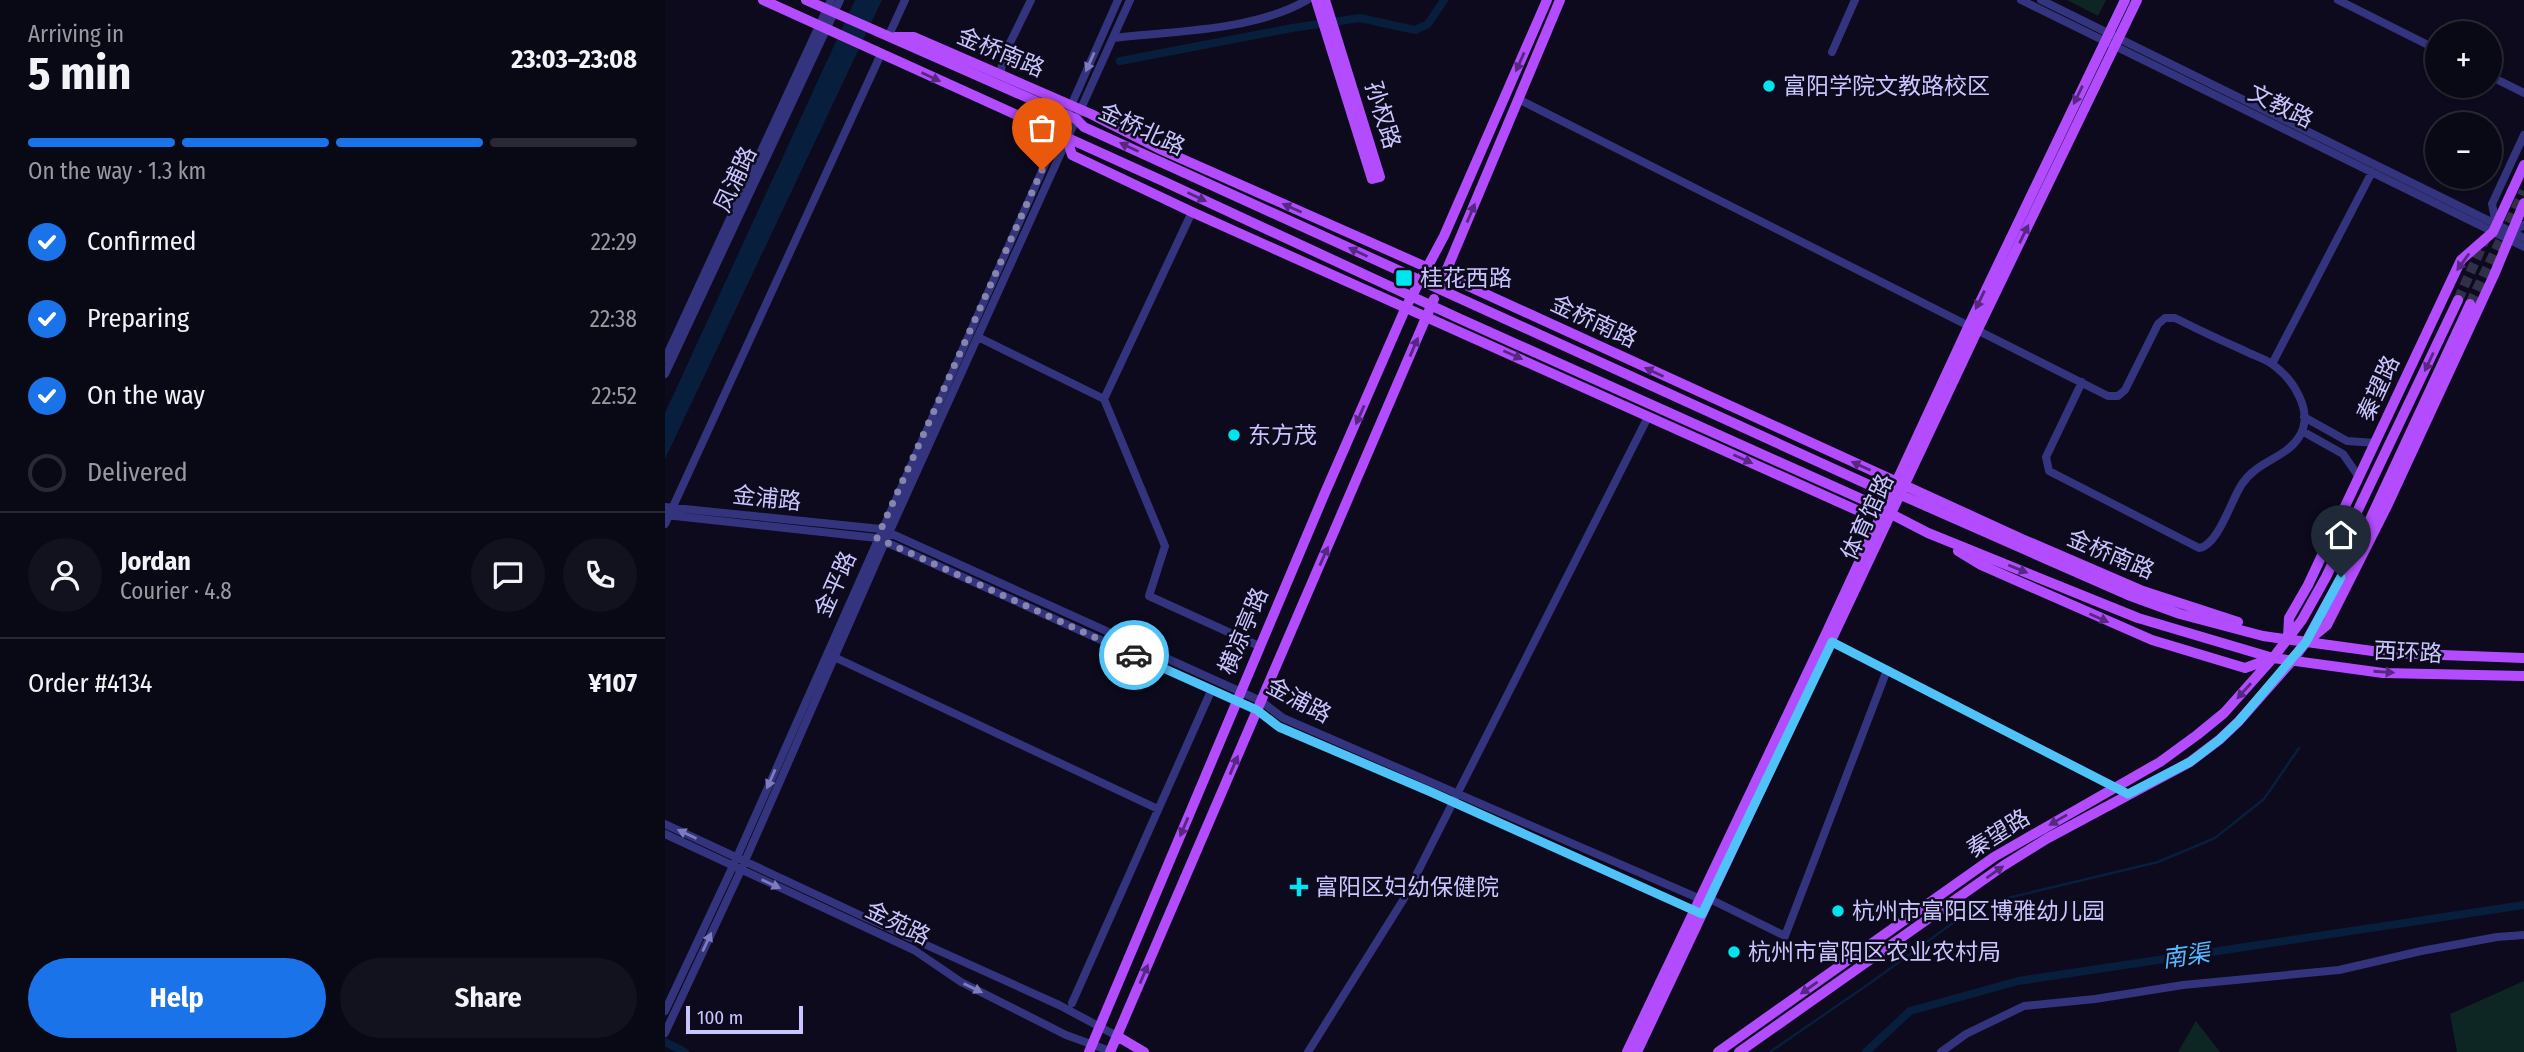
<!DOCTYPE html>
<meta charset="utf-8">
<style>
:root{--surface:#090815;--page:#12111e;--text:#f1f3f6;--muted:#999aa0;--line:#292934;--accent:#1a73e8}
body{margin:0;font-family:"Fira Sans Condensed","Noto Sans SC",sans-serif;background:var(--page);color:var(--text);height:100vh;display:flex;flex-direction:column;font-size:26px;white-space:nowrap}
*{box-sizing:border-box;margin:0}
p{font-size:23px;color:var(--muted)}
.icon{flex:none;width:38px;height:38px;fill:none;stroke:currentColor;stroke-width:2;stroke-linecap:round;stroke-linejoin:round}
.map{position:relative;flex:1;overflow:hidden}
.panel{display:flex;flex-direction:column;background:var(--surface);width:665px}
.panel>*{flex:none}
.buttons{position:absolute;left:1760px;top:21px;display:grid;gap:14px}
.buttons a{display:grid;place-items:center;width:77px;height:77px;border-radius:50%;background:var(--surface);box-shadow:0 2px 5px #0004,0 0 0 2px var(--line);font-size:35px}
.scale{position:absolute;left:21px;bottom:18px;width:117px;box-sizing:border-box;padding-left:7px;border:4px solid #c9c5ff;border-top:0;font-size:19px;line-height:24px;white-space:nowrap;color:#c9c5ff;-webkit-text-stroke:5px #0c0a1c;paint-order:stroke}
.pin{position:absolute;display:grid;place-items:center;width:60px;height:60px;color:#fff;margin:-72px -30px;border-radius:50% 50% 50% 0;rotate:-45deg;box-shadow:0 0 7px #0007}
.pin .icon{rotate:45deg}
.courier{position:absolute;display:grid;place-items:center;width:70px;height:70px;margin:-35px;border:5px solid #4fc3f7;border-radius:50%;background:#fff;color:#222;box-shadow:0 2px 9px #0007}
.summary em{font-style:normal;font-weight:700}
.summary div{display:flex;flex-direction:column-reverse}
.summary{display:flex;align-items:center;justify-content:space-between;height:119px;padding:0 28px}
h1{font-size:46px;font-weight:700;line-height:52px}
.bar{display:grid;grid-template-columns:repeat(4,1fr);gap:10px 7px;align-content:center;height:84px;padding:0 28px}
.bar i{height:9px;border-radius:5px;background:var(--line)}
.bar .on{background:var(--accent)}
.bar p{grid-column:span 4}
.line{display:flex;align-items:center;gap:18px;padding:0 28px;border-top:2px solid var(--line)}
.line div{flex:1}
.round{display:grid;place-items:center;flex:none;width:74px;height:74px;border-radius:37px;background:var(--page)}
ol{padding:0 28px;list-style:none}
li{display:flex;align-items:center;gap:21px;height:77px}
li p{margin-inline-start:auto}
li .icon{padding:7px;border-radius:50%;background:var(--accent);color:#fff;stroke-width:4}
li:last-child{color:var(--muted)}
li i{width:38px;height:38px;border:4px solid var(--line);border-radius:50%}
.cta{display:flex;gap:14px;margin-top:auto;padding:14px 28px}
.cta a{flex:1;height:80px;border-radius:42px;background:var(--accent);color:#fff;font-size:28px;font-weight:700;line-height:80px;text-align:center}
.cta a+a{background:var(--page);color:var(--text)}
main{display:flex;flex:1;min-height:0}
.map>svg:first-child{display:block}
</style>
<main>
<section class="panel">
<div class="summary"><div><h1>5 min</h1><p>Arriving in</p></div><em>23:03–23:08</em></div>
<div class="bar"><i class="on"></i><i class="on"></i><i class="on"></i><i></i><p>On the way · 1.3 km</p></div>
<ol>
<li><svg class="icon" aria-label="check" viewBox="0 0 24 24"><path d="M5 12l5 5 9-10"/></svg>Confirmed<p>22:29</p></li>
<li><svg class="icon" aria-label="check" viewBox="0 0 24 24"><path d="M5 12l5 5 9-10"/></svg>Preparing<p>22:38</p></li>
<li><svg class="icon" aria-label="check" viewBox="0 0 24 24"><path d="M5 12l5 5 9-10"/></svg>On the way<p>22:52</p></li>
<li><i></i>Delivered</li>
</ol>
<div class="line" style="height:126px"><a class="round"><svg class="icon" aria-label="person" viewBox="0 0 24 24"><circle cx="12" cy="8" r="4"/><path d="M4 21q1-7 8-7t8 7"/></svg></a><div><b>Jordan</b><p>Courier · 4.8</p></div><a class="round"><svg class="icon" aria-label="chat" viewBox="0 0 24 24"><path d="M4 5h16v11H9l-5 4z"/></svg></a><a class="round"><svg class="icon" aria-label="phone" viewBox="0 0 24 24"><path d="M5 4h4l2 5-3 2q2 4 5 5l2-3 5 2v4C11 20 4 13 5 4z"/></svg></a></div>
<div class="line" style="height:91px"><div>Order #4134</div><b>¥107</b></div>
<div class="cta"><a>Help</a><a>Share</a></div>
</section>
<div class="map">
<svg width="1859" height="1052" viewBox="0 0 1859 1052">
<rect width="100%" height="100%" fill="#0c0a1c"/>
<path fill="#0d2624" d="M1402,0H1441L1433,16Z
M1859,981V1052H1792L1785,1014Z
M1531,1021L1555,1052H1513Z"/>
<path fill="#081e3d" d="M190,0H217L0,459V413Z"/>
<g fill="none" stroke-linecap="round" stroke-linejoin="round">
<path stroke="#081e3d" stroke-width="2.5" d="M1105,1052L1208,981L1307,909L1330,901L1493,862L1550,838L1599,799L1634,748"/>
<path stroke="#081e3d" stroke-width="8" d="M455,61L627,28L695,18L750,30L763,24L779,0
M0,1042L20,1052
M1201,1052L1245,1011L1353,981L1859,905"/>
<path stroke="#322f49" stroke-width="10" stroke-dasharray="10 5" stroke-linecap="butt" d="M1793,300L1821,237
M1805,304L1859,191"/>
<path stroke="#33347d" stroke-width="8" d="M1356,0L1859,247
M1376,0L1859,238
M1673,0L1773,50
M223,37L240,0
M448,38C509,31 589,31 642,0
M1167,52L1190,0
M335,74L340,53L366,0
M1825,76L1859,93
M853,99L1443,396H1453L1460,390L1493,324L1500,318H1510C1532,329 1555,340 1578,350C1587,355 1598,358 1607,364C1628,379 1650,412 1634,437C1620,459 1593,460 1577,484C1566,500 1553,546 1534,548L1384,471L1381,457L1417,382
M1831,223L1827,204L1859,135
M1847,232L1859,225
M313,337L439,399L500,546L484,596L594,646
M0,359L166,0
M1607,364L1707,172
M0,374L175,0
M439,399L527,212
M1639,417L1682,441L1711,443
M1637,431L1678,454L1694,477
M0,507L216,529L596,701L618,718L1040,901
M0,515L212,538L592,711L614,727L766,792L1034,913
M0,524L216,54
M1163,640L1463,794
M167,656L493,809
M0,824L197,916L394,1005L452,1036
M0,834L249,950L296,982L401,1035L445,1051
M1045,899L1120,936L1222,670
M407,1003L546,691
M0,1011L68,866L453,0
M0,1033L76,870L224,533L465,0
M643,1052L740,897L983,417
M1276,1052L1301,1034L1359,1006L1430,999L1518,985L1674,970L1756,951L1832,937L1859,935"/>
<path stroke="#b34cff" stroke-width="10" d="M98,0L500,182L791,317L1201,501L1263,533L1473,618L1608,658L1718,673L1859,676
M141,0L411,119L419,127L1213,489L1227,491L1463,595L1515,614L1598,636L1722,653L1859,658
M651,0L707,179L715,177L660,0
M230,37H249L426,114L497,150L779,275L1357,539L1478,591L1573,622
M402,139L407,155L527,212L1196,512L1217,510
M777,281L895,0
M1293,551L1316,565L1487,640L1580,668L1605,659
M1623,637L1624,618L1643,585L1796,260L1828,232L1859,165
M1646,638L1662,625L1723,504L1829,275L1859,203
M452,1036L479,1052
M424,1052L659,495L741,307L779,236L882,0
M445,1052L769,299
M962,1052L1159,638L1304,325L1460,0
M972,1052L1313,329L1472,0
M1053,1052L1329,857L1495,762L1532,735L1559,713L1608,658L1637,620L1661,577L1793,300
M1074,1052L1338,866L1383,838L1525,762L1554,740L1574,721L1626,662L1641,642L1689,554L1805,304"/>
</g>
<defs><path id="oneway-solid" d="M-6-.8H1V-3.2L6.5 0L1 3.2V.8H-6Z" transform="scale(1.75)"/></defs>
<g fill="#7e7cbe">
<use href="#oneway-solid" transform="translate(425 62) rotate(114)"/>
<use href="#oneway-solid" transform="translate(106 779) rotate(114)"/>
<use href="#oneway-solid" transform="translate(22 834) rotate(-155)"/>
<use href="#oneway-solid" transform="translate(106 884) rotate(25)"/>
<use href="#oneway-solid" transform="translate(42 942) rotate(-65)"/>
<use href="#oneway-solid" transform="translate(308 988) rotate(26)"/>
</g>
<g fill="#572882">
<use href="#oneway-solid" transform="translate(855 62) rotate(114)"/>
<use href="#oneway-solid" transform="translate(266 77) rotate(25)"/>
<use href="#oneway-solid" transform="translate(1413 95) rotate(116)"/>
<use href="#oneway-solid" transform="translate(464 147) rotate(-155)"/>
<use href="#oneway-solid" transform="translate(532 197) rotate(25)"/>
<use href="#oneway-solid" transform="translate(627 208) rotate(-156)"/>
<use href="#oneway-solid" transform="translate(806 213) rotate(-67)"/>
<use href="#oneway-solid" transform="translate(1359 234) rotate(-64)"/>
<use href="#oneway-solid" transform="translate(693 252) rotate(-155)"/>
<use href="#oneway-solid" transform="translate(1798 262) rotate(126)"/>
<use href="#oneway-solid" transform="translate(1315 300) rotate(116)"/>
<use href="#oneway-solid" transform="translate(749 347) rotate(-67)"/>
<use href="#oneway-solid" transform="translate(848 355) rotate(24)"/>
<use href="#oneway-solid" transform="translate(1764 362) rotate(115)"/>
<use href="#oneway-solid" transform="translate(989 372) rotate(-155)"/>
<use href="#oneway-solid" transform="translate(695 415) rotate(114)"/>
<use href="#oneway-solid" transform="translate(1078 459) rotate(24)"/>
<use href="#oneway-solid" transform="translate(1196 466) rotate(-156)"/>
<use href="#oneway-solid" transform="translate(659 556) rotate(-66)"/>
<use href="#oneway-solid" transform="translate(1353 569) rotate(22)"/>
<use href="#oneway-solid" transform="translate(1434 618) rotate(24)"/>
<use href="#oneway-solid" transform="translate(1719 672) rotate(4)"/>
<use href="#oneway-solid" transform="translate(1579 691) rotate(132)"/>
<use href="#oneway-solid" transform="translate(569 765) rotate(-67)"/>
<use href="#oneway-solid" transform="translate(1393 820) rotate(150)"/>
<use href="#oneway-solid" transform="translate(519 827) rotate(113)"/>
<use href="#oneway-solid" transform="translate(1330 872) rotate(-35)"/>
<use href="#oneway-solid" transform="translate(479 974) rotate(-67)"/>
<use href="#oneway-solid" transform="translate(1144 988) rotate(145)"/>
</g>
<g fill="none" stroke-linecap="round" stroke-linejoin="round">
<path stroke="#8784b0" stroke-width="7" stroke-dasharray="0 12.6" d="M377,170L212,538L469,655"/>
<path stroke="#4fc3f7" stroke-width="9" d="M469,655L592,710L614,727L766,792L1037,914L1167,642L1463,794L1525,762L1554,740L1574,721L1641,642L1676,577"/>
</g>
<g fill="#00e4f0" stroke="#0c0a1c" stroke-width="2.5">
<circle cx="1104" cy="86" r="7"/>
<rect x="730" y="269" width="18" height="18" rx="3.5"/>
<circle cx="569" cy="435" r="7"/>
<path d="M630.5 876.5h7v7h7v7h-7v7h-7v-7h-7v-7h7z"/>
<circle cx="1173" cy="911" r="7"/>
<circle cx="1069" cy="952" r="7"/>
</g>
<g text-anchor="middle" stroke-width="5" stroke-linejoin="round" paint-order="stroke">
<g font-size="23" fill="#c9c5ff" stroke="#0c0a1c">
<text transform="translate(336 52) rotate(23)" y="8">金桥南路</text>
<text transform="translate(1616 106) rotate(26)" y="8">文教路</text>
<text transform="translate(718 115) rotate(73)" y="8">孙权路</text>
<text transform="translate(477 129) rotate(25)" y="8">金桥北路</text>
<text transform="translate(70 179) rotate(-65)" y="8">凤浦路</text>
<text transform="translate(929 321) rotate(25)" y="8">金桥南路</text>
<text transform="translate(1713 388) rotate(-65)" y="8">秦望路</text>
<text transform="translate(102 498) rotate(6)" y="8">金浦路</text>
<text transform="translate(1202 517) rotate(-65)" y="8">体育馆路</text>
<text transform="translate(1446 554) rotate(23)" y="8">金桥南路</text>
<text transform="translate(170 584) rotate(-66)" y="8">金平路</text>
<text transform="translate(578 631) rotate(-67)" y="8">横凉亭路</text>
<text transform="translate(1743 652) rotate(3)" y="8">西环路</text>
<text transform="translate(634 700) rotate(28)" y="8">金浦路</text>
<text transform="translate(1333 833) rotate(-32)" y="8">秦望路</text>
<text transform="translate(233 923) rotate(26)" y="8">金苑路</text>
</g>
<g font-size="23" fill="#c9c5ff" stroke="#0c0a1c" text-anchor="start">
<text x="1118" y="94">富阳学院文教路校区</text>
<text x="755" y="286">桂花西路</text>
<text x="583" y="443">东方茂</text>
<text x="650" y="895">富阳区妇幼保健院</text>
<text x="1187" y="919">杭州市富阳区博雅幼儿园</text>
<text x="1083" y="960">杭州市富阳区农业农村局</text>
</g>
<g font-size="24" font-style="italic" fill="#53b8ff" stroke="#0c0a1c">
<text transform="translate(1521 956) rotate(-8)" y="8">南渠</text>
</g>
</g>
</svg>
<div class="buttons">
<a>+</a>
<a>−</a>
</div>
<div class="scale">100 m</div>
<div class="pin" style="left:377px;top:170px;background:#ea580c"><svg class="icon" aria-label="bag" viewBox="0 0 24 24"><path d="M5 8h14l-1 12H6zM9 8a3 3 0 0 1 6 0"/></svg></div>
<div class="pin" style="left:1676px;top:577px;background:#1f2937"><svg class="icon" aria-label="home" viewBox="0 0 24 24"><path d="M3 11l9-7 9 7M6 9v11h12V9"/></svg></div>
<div class="courier" style="left:469px;top:655px"><svg class="icon" aria-label="car" viewBox="0 0 24 24"><path d="M5 17H2v-5l4-1 3-4h7l3 4 3 1v5h-3M9 17h6M6 11h13"/><circle cx="7" cy="17" r="2"/><circle cx="17" cy="17" r="2"/></svg></div>
</div>
</main>
